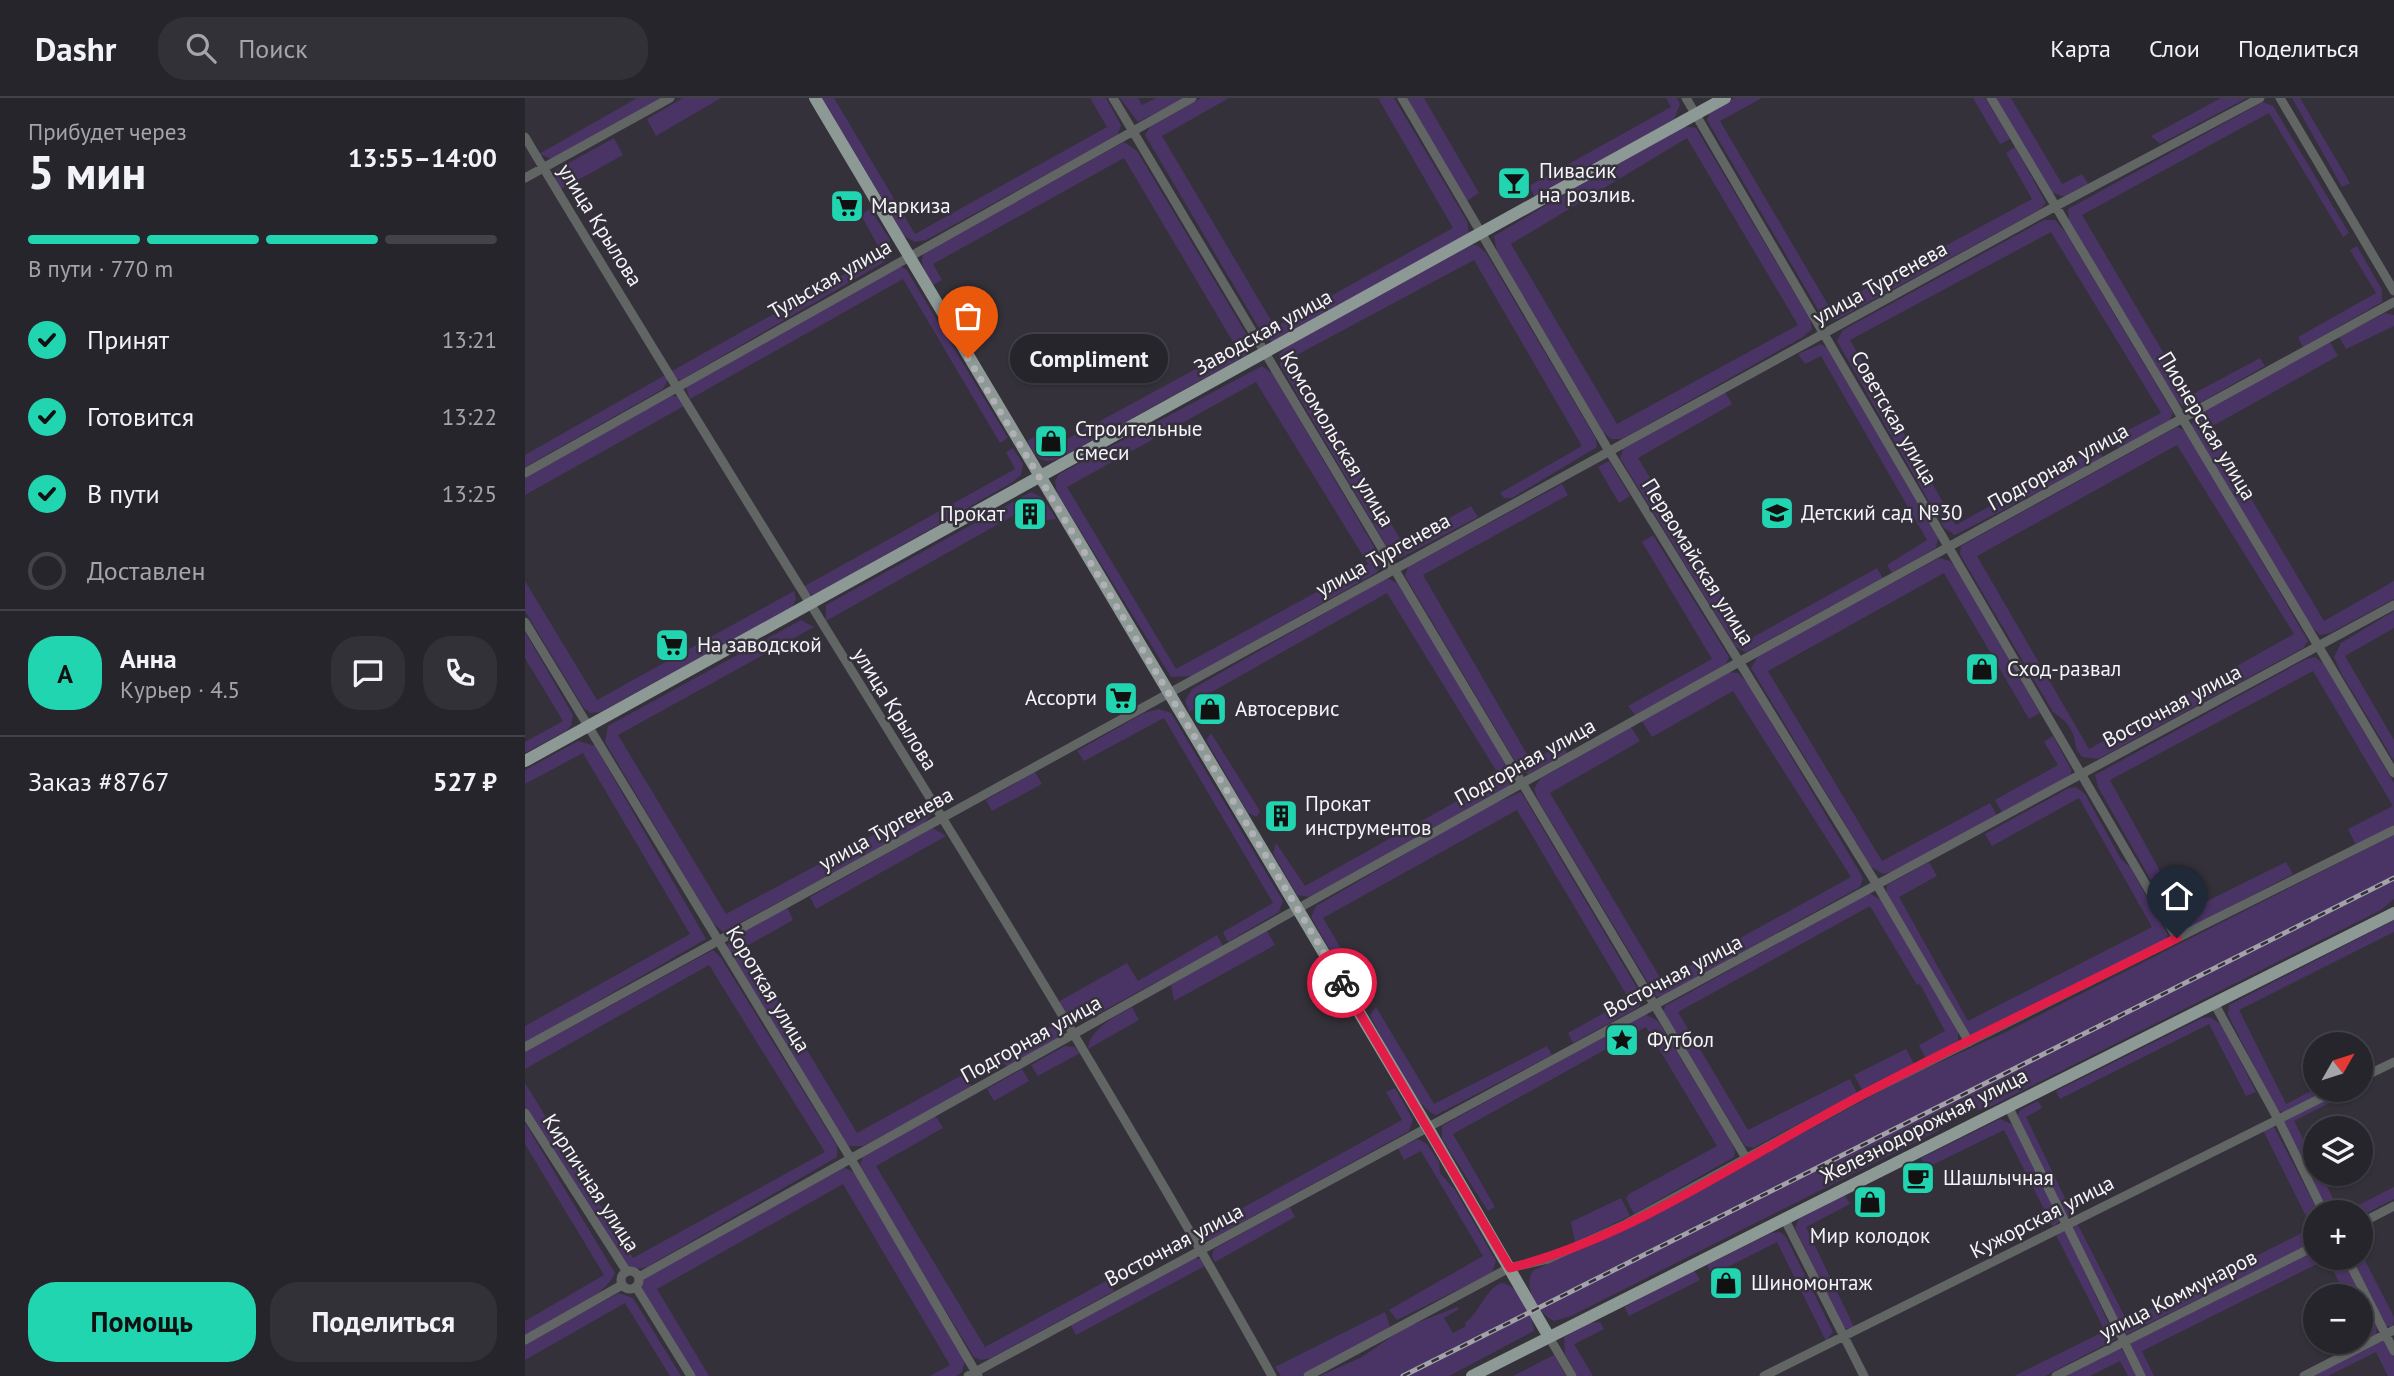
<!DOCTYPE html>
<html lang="ru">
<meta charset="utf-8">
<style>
:root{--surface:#27252c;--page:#333138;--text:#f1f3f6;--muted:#a4a5a9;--line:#434248;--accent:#20d5b0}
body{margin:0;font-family:"PT Sans",sans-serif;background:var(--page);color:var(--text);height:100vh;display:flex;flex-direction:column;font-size:26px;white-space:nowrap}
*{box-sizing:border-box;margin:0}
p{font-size:23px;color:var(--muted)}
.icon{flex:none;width:38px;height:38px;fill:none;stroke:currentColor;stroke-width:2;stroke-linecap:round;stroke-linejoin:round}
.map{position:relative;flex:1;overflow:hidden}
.side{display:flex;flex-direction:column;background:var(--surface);width:525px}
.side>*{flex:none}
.needle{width:46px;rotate:51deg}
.buttons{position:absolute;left:1778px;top:934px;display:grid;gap:14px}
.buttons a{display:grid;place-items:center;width:70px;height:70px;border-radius:50%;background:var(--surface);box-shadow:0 2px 5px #0004,0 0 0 2px var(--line);font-size:35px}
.pin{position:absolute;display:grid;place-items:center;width:60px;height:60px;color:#fff;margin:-72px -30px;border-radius:50% 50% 50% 0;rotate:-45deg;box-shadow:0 0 7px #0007}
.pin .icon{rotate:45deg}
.courier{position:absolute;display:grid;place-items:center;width:70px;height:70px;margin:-35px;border:5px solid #e11d48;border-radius:50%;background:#fff;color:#222;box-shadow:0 2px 9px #0007}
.bubble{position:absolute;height:49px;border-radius:24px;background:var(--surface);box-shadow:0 2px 5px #0004,0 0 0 2px var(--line);font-size:23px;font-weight:600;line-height:49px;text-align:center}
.head em{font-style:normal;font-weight:600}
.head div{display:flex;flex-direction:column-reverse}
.head{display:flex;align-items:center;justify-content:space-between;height:119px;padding:0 28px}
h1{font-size:46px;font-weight:600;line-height:52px}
.bar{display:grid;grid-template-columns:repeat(4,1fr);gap:10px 7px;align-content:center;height:84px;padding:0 28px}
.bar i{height:9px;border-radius:5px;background:var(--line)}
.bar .current{background:var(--accent)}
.bar p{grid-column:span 4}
.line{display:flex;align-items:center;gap:18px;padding:0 28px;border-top:2px solid var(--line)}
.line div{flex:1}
.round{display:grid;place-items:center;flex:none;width:74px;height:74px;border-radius:28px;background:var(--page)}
ol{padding:0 28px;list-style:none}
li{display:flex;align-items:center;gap:21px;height:77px}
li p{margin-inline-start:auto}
li .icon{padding:7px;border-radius:50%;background:var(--accent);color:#111;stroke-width:4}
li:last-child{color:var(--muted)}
li i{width:38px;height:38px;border:4px solid var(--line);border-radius:50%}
.button{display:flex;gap:14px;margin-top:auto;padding:14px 28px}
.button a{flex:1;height:80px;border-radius:28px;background:var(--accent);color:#111;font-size:28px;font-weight:600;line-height:80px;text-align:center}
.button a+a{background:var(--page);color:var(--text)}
header{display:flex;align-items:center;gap:42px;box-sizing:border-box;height:98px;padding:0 35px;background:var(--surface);border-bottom:2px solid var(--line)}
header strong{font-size:33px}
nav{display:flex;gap:38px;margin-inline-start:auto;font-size:24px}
.search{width:490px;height:63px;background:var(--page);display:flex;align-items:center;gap:18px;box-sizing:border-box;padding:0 24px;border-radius:28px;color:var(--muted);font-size:26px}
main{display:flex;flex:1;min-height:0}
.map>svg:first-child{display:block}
</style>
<header>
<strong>Dashr</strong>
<div class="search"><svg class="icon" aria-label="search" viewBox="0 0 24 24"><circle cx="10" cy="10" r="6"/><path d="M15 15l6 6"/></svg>Поиск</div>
<nav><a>Карта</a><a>Слои</a><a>Поделиться</a></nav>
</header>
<main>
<section class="side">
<div class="head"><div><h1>5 мин</h1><p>Прибудет через</p></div><em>13:55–14:00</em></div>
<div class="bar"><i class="current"></i><i class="current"></i><i class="current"></i><i></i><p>В пути · 770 m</p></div>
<ol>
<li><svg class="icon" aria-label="check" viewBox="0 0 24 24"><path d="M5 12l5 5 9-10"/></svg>Принят<p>13:21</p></li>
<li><svg class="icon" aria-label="check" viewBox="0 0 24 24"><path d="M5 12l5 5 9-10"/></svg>Готовится<p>13:22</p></li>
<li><svg class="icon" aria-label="check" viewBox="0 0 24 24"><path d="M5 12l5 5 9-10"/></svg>В пути<p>13:25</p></li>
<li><i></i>Доставлен</li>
</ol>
<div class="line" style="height:126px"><b class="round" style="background:var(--accent);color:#111">А</b><div><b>Анна</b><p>Курьер · 4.5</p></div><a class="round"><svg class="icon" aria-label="chat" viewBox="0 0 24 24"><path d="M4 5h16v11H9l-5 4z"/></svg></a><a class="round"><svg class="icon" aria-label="phone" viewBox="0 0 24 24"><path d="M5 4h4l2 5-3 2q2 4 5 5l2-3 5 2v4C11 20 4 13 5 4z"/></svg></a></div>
<div class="line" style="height:91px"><div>Заказ #8767</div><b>527 ₽</b></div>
<div class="button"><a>Помощь</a><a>Поделиться</a></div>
</section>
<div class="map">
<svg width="1869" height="1278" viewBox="0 0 1869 1278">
<rect width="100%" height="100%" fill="#34313a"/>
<path fill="#4a3465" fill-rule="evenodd" d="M112,0H137L27,61L14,56Z
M158,0H196L131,38L122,21Z
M297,0H309L390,136L582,29L565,0H581L596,27L592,38L401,142L390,144L379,138Z
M595,0H613L617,7L631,0H661L613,24Z
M676,0H704L637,38L750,229L928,130L853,0H869L942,123L944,137L749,243L741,242L620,37L626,28Z
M882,0H899L954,95L942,103Z
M1141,0H1152L1155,6L1149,21L1011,101L1004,88L1146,9Z
M1209,0H1237L1195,23L1305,210L1507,101L1481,55L1490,49L1521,105L1514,112L1313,221L1305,222L1295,215L1182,22L1185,13Z
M1448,0H1460L1485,41L1475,46Z
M1470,0H1486L1537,86L1557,76L1564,87L1540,99L1526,94Z
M1696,0H1722L1635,46L1626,38Z
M1767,0H1775L1825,85L1817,89Z
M1738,4L1748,8L1824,135L1818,139L1744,15L1557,117L1664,298L1735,260L1740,268L1664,311L1656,307L1646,296L1544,124L1543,111Z
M1156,28L1171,30L1285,221L1287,231L1278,239L1097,341H1086L1078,334L972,153L969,138ZM1162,40L1273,227L1092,326L986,146Z
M89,40L98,57L35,92L29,83L31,72Z
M599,44L612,53L725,242V255L533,361C515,367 510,358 502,343L511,338L520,353L711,249L599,60L408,166L417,182L408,187C402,176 392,165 400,154Z
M345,111L364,140L367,154L361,163L156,282L152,281L147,273L357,155L336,117Z
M1519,122H1530L1541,135L1648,315L1644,323L1594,351L1588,340L1636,315L1526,134L1325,242L1431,427L1560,355L1573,350L1578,360L1430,437L1419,430L1312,243L1318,232Z
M947,147H952L961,155L1071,341L1072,349L987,400H979L975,395L1057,348L949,162L768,259L878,446L946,408L953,419L875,460L865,454L755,267L754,257L760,250Z
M1832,148L1857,192V204L1778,249L1773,239L1851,195L1825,152Z
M374,168L381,171L483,340L475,345L378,181L165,301L161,290L164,285Z
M1860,215L1869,217V228L1821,251L1814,239Z
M1805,244L1813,258L1684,330L1799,523L1869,483V501L1805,535L1795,537L1784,526L1666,327L1671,317Z
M1296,246L1302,250L1413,440L1411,450L1367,475L1362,467L1402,442L1296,258L1280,266L1273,256Z
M737,268L747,275L855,459L856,468L851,475L667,578L646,579L532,395L530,383L534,376ZM731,284L843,466L651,571L542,389Z
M142,276L143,282L138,291L0,369V357Z
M1200,294L1207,306L1113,360L1223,542L1352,470L1358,480L1221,554L1211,549L1095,360L1098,351Z
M145,297L153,299L159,308L0,397V380Z
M1652,329L1661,333L1783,543L1778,550L1573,661L1558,659C1548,651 1552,644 1547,634C1542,623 1536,620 1528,614L1440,465L1435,456L1436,448ZM1652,347L1769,536L1564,651L1452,458Z
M488,350L498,366L496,377L488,384L293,495L287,497L278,489L490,371L481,354Z
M1084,363L1105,398L1094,405L1073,369Z
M1037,386L1043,397L898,477L1006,663L1037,646L1042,655L1003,676L994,670L880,478L883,469Z
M506,394L518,400L531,421L521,422L511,405L301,523V507Z
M1128,437L1204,559L1201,566L1110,617L1103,608L1187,561L1117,444Z
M1414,460L1425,463L1430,469L1515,615L1504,621L1419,475L1243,573L1357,763L1465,705L1474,721L1369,773L1358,776L1346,769L1226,570L1234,557Z
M862,480L872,485L989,676L987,686L983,688L785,799L772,797L748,755L751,745L780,788L975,679L862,495L669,604L672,610L664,614L660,603L667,591Z
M0,483L72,602L269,493L271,501L267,509L75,614L65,615L58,609L0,513Z
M1869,513V530L1820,558L1869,642V663L1816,575L1809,559L1816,545Z
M276,522L289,529L93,637L201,816L402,708L405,718L398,726L198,834L187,824L80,644L83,628Z
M0,534L48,617L46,628L41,633L0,655V644L38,623L0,560Z
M1790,559L1799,566L1869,685V727L1831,747L1823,731L1868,708L1788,573L1585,682L1658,815L1761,764L1768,776L1670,827L1661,828L1648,821L1573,689L1570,677L1781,561Z
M1204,574L1213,575L1222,584L1338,780L1335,789L1136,899L1131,898L1013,702L1009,691L1015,681L1106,629L1115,643L1025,695L1137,883L1326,779L1208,593L1127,639L1117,623Z
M634,611L646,615L758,803L754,814L703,844L698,834L748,805L639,620L559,663L552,653L619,615Z
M686,635L735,713L732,719L723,715L681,642Z
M1528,638L1546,671V676L1479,718L1470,702L1533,667L1519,644Z
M53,643L70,648L181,841L0,945V928L165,836L58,655L0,686V672Z
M510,674L517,686L467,713L461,702Z
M1551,689L1560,696L1596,761L1605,769L1643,837L1640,842L1445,941L1361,796L1362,787L1404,764L1412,778L1374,799L1443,923L1627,829L1554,700L1467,748L1460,736L1542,691Z
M996,694L1118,900L1114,909L1048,945L1043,935L1104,901L992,712L798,820L824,864L815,869L786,819L791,808L961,709Z
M408,730L421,738L291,811L285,799Z
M1869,737V801L1856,812L1465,1009C1444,1015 1428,1014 1413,1033L1046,1218L1029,1223C1013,1216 996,1186 1009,1172L1088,1137L1382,979L1481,934Z
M1344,795L1356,802L1433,933V943L1402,963L1394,947L1420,933L1395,886L1392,887L1345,808L1153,914L1223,1032L1325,981L1332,995L1228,1050L1220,1048L1138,914L1140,908Z
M262,809L268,822L220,849L332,1035L439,976L447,989L338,1048H323L201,850L206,840Z
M1869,822V834L1714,912L1761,1006L1790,991L1798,994L1759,1014L1752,1013L1703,917L1704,907Z
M742,833L750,847L649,903L646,886Z
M692,837L698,848L561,922L545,921L533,904L602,865L613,883Z
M188,852L196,860L312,1048V1059L122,1169L102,1173L0,1008V985L108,1160L300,1054L184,867L0,971V954Z
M607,909L614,922L563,951C565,930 590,919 607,909Z
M851,909L909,1006L1022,948L1027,957L911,1017C890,1010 856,939 845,917Z
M1120,916L1133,923L1205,1042L1210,1053L1209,1059L1109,1116L1101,1100L1104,1096L1192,1048L1121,929L928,1036L970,1109L963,1113L917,1041V1028Z
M1685,919L1697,927L1731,994L1721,998L1684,926L1535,1001L1531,993L1677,920Z
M536,923L535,939L482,969L473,958Z
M540,948L549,949L555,955L513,978L506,967Z
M1381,951L1389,966L1337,992L1329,977Z
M497,971L504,983L469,1003L462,991Z
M870,990L888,1022L884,1033L685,1142L676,1141L672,1135L877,1022L861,994Z
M1818,992L1820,997L1769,1023L1790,1065V1076H1796L1815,1115H1804L1757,1023Z
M1513,1003L1517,1010L1501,1019L1549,1119H1542L1492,1019L1495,1012Z
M410,1017L418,1030L351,1068L460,1249L583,1182L589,1193L466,1260L456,1262L449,1259L380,1147L335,1067L338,1058Z
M1475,1021L1489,1027L1535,1122L1528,1129L1479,1032L1401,1070L1396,1060Z
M0,1025L90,1175C81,1199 23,1224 0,1238V1223L79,1177L0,1046Z
M1745,1029H1749L1794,1115H1790V1144L1600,1237L1545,1128L1552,1125L1602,1223L1787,1130L1738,1032Z
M893,1041L902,1046L914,1064L915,1075L930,1092L971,1163L967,1175L872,1222L864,1212L958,1158L896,1053L879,1062L873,1050Z
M317,1069L329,1074L440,1263L437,1274L431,1278H405L425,1267L318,1086L132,1191L184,1278H167L116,1193L118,1181Z
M1869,1089V1101L1836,1118V1115H1818Z
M1320,1097L1325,1106L1281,1129L1329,1229L1322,1231L1318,1229L1270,1130L1274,1121Z
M1096,1100L1105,1118L1050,1144L1046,1124Z
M765,1109L770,1119L690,1164L687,1158L689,1151Z
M1540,1132L1591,1241L1520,1278H1489L1580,1233L1531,1137Z
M1255,1134L1261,1139L1308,1234L1301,1243L1252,1144L1187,1177L1182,1167L1246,1135Z
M1790,1151V1160H1817L1852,1229L1851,1236L1843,1240L1836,1226V1199H1822L1802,1161L1617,1253L1629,1278H1620L1605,1248L1606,1245Z
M1836,1155L1869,1219L1868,1228H1861L1827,1160H1836Z
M669,1160L676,1161L680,1168L551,1237L546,1227Z
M1169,1172L1175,1182L1104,1218L1099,1209Z
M976,1185C994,1186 1007,1217 1009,1233L924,1278H795L837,1259L879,1230L932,1209L934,1211L919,1220L928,1235L941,1228L940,1225C955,1214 960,1192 976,1185Z
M94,1195L108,1200L156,1278H145L100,1205L0,1262V1245Z
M860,1214L865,1228L861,1232L777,1278H756L750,1269Z
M1075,1224L1079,1231L1049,1246L1068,1278H1052L1040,1256L1039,1239L1064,1225Z
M1860,1242L1869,1259V1278H1863L1851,1254L1803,1278H1781Z
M1596,1250L1612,1278H1603L1595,1263L1565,1278H1537Z
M1029,1257L1041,1278H988Z"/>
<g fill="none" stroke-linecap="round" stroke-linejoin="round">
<path stroke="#616664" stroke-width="9" d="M588,0L1221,1060
M877,0L1084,353L1352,787L1444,944
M1161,0L1652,840
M1466,0L1869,675
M1755,0L1869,193
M0,39C247,453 512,857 747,1278
M0,80L145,0
M0,375L667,0
M0,524L326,1061L453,1278
M1689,905L1753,1021L1799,1115
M0,949L1531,108L1735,0
M1836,980L1869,964
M1483,1008L1616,1278
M0,1015L102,1174
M1259,1120L1339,1278
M1836,1125L1869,1108
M1822,1160L1869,1253
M96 1182a9 9 0 1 1 18 0a9 9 0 1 1-18 0Z
M114,1179L1214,564L1869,204
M111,1189L166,1278
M1024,1239L1047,1278
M0,1242L97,1187
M443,1278L1869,507
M783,1278L984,1170L1023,1161L1101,1126L1337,997L1869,732
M1239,1278L1812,992
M1531,1278L1790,1148
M1779,1278L1869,1232"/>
<path stroke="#8d9995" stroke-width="12" d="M290,0L903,1030L1024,1239
M0,663L1200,0
M947,1278L1869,815"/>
<g stroke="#a4a2a9" stroke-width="5">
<path id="rail" d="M878,1278L1869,780"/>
</g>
<use href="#rail" stroke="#34313a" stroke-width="2.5" stroke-dasharray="8" stroke-linecap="butt"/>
</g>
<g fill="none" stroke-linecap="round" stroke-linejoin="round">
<path stroke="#b2b0b7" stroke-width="7" stroke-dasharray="0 12.6" d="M443,260L817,885"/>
<path stroke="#e11d48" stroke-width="9" d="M817,885L985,1170C1110,1138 1221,1058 1335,998C1439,943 1547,893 1652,840"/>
</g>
<defs>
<g id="bar-square" transform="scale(1.75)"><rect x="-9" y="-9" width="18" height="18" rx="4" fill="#20d5b0" stroke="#34313a"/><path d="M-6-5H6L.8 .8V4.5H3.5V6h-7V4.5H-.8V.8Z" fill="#111"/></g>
<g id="supermarket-square" transform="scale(1.75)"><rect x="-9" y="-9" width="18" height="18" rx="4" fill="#20d5b0" stroke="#34313a"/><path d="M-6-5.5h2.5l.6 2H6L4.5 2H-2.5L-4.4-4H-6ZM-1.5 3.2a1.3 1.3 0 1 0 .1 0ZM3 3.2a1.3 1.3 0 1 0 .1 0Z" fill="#111"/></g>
<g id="shop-square" transform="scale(1.75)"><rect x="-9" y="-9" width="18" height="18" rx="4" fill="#20d5b0" stroke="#34313a"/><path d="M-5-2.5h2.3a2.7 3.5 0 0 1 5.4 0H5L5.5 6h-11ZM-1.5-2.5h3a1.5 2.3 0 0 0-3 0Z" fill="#111"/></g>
<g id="school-square" transform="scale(1.75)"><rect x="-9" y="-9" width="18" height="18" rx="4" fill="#20d5b0" stroke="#34313a"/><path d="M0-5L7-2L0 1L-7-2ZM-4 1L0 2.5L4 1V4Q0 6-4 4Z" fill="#111"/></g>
<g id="building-square" transform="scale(1.75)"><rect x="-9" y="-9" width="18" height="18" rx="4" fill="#20d5b0" stroke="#34313a"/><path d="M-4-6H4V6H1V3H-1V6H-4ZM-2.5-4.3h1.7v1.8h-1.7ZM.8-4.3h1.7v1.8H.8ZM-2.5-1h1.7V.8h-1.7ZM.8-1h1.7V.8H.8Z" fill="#111"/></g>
<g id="sight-square" transform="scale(1.75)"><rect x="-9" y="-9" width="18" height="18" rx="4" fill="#20d5b0" stroke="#34313a"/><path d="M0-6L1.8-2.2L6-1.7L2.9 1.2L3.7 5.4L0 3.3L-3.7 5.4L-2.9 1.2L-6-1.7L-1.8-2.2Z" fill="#111"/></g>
<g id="cafe-square" transform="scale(1.75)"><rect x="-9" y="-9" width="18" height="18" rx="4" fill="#20d5b0" stroke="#34313a"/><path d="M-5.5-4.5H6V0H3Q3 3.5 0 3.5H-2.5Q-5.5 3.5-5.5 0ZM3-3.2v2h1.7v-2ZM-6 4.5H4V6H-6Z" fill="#111"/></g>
</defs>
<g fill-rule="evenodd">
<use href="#bar-square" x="989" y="85"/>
<use href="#supermarket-square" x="322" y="108"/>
<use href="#shop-square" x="526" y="343"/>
<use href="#school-square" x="1252" y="415"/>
<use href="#building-square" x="505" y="416"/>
<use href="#supermarket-square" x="147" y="547"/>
<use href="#shop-square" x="1457" y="571"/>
<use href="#supermarket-square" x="596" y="600"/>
<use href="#shop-square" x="685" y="611"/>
<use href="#building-square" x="756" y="718"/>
<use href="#sight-square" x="1097" y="942"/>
<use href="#cafe-square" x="1393" y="1080"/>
<use href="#shop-square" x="1345" y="1104"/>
<use href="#shop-square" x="1201" y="1185"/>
</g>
<g text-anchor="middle" stroke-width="5" stroke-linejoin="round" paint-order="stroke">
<g font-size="21" fill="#f6f4fa" stroke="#34313a" text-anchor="start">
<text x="1014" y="80">Пивасик<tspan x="1014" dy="24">на розлив.</tspan></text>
<text x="346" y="115">Маркиза</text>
<text x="550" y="338">Строительные<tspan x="550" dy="24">смеси</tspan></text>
<text x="1276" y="422">Детский сад №30</text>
<text x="480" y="423" text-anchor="end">Прокат</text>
<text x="172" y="554">На заводской</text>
<text x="1482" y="578">Сход-развал</text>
<text x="572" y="607" text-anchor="end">Ассорти</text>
<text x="710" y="618">Автосервис</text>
<text x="780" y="713">Прокат<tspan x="780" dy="24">инструментов</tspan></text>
<text x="1122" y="949">Футбол</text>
<text x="1418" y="1087">Шашлычная</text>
<text x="1345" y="1145" text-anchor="middle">Мир колодок</text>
<text x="1226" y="1192">Шиномонтаж</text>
</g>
<g font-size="21" fill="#f6f4fa" stroke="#34313a">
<text transform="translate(75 127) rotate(58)" y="7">улица Крылова</text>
<text transform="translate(305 181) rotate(-30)" y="7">Тульская улица</text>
<text transform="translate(1355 185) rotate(-29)" y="7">улица Тургенева</text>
<text transform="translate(738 234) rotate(-29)" y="7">Заводская улица</text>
<text transform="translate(1369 320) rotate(60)" y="7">Советская улица</text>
<text transform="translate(1682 328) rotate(59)" y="7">Пионерская улица</text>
<text transform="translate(812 341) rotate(59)" y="7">Комсомольская улица</text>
<text transform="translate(1533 369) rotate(-29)" y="7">Подгорная улица</text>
<text transform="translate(858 457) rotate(-29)" y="7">улица Тургенева</text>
<text transform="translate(1173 464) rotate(58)" y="7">Первомайская улица</text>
<text transform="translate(1647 608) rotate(-28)" y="7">Восточная улица</text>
<text transform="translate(370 611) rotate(58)" y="7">улица Крылова</text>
<text transform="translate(1000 664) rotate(-29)" y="7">Подгорная улица</text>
<text transform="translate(361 731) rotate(-29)" y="7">улица Тургенева</text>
<text transform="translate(1148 878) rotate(-28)" y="7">Восточная улица</text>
<text transform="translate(243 891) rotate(59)" y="7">Короткая улица</text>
<text transform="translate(506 941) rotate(-29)" y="7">Подгорная улица</text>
<text transform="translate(1399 1028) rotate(-27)" y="7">Железнодорожная улица</text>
<text transform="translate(66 1085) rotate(57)" y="7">Кирпичная улица</text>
<text transform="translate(1517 1119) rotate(-27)" y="7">Кужорская улица</text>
<text transform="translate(649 1147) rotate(-28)" y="7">Восточная улица</text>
<text transform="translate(1653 1197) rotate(-27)" y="7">улица Коммунаров</text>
</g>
</g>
</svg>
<div class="buttons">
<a><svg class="needle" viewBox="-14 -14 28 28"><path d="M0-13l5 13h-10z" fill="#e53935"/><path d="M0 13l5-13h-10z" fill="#a4a5a9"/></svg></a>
<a><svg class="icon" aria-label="layers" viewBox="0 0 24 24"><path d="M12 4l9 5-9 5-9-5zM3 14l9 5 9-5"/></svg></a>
<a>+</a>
<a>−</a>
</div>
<div class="pin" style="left:443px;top:260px;background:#ea580c"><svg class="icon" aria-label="bag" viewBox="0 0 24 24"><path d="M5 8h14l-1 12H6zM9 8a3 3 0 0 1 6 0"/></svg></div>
<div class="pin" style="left:1652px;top:840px;background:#1f2937"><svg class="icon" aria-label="home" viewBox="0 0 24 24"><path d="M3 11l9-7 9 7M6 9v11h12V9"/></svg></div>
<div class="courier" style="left:817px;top:885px"><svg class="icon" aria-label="bike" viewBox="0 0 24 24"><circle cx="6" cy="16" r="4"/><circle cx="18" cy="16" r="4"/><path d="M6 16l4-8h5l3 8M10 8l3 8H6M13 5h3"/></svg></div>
<div class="bubble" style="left:485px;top:236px;width:158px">Compliment</div>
</div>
</main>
